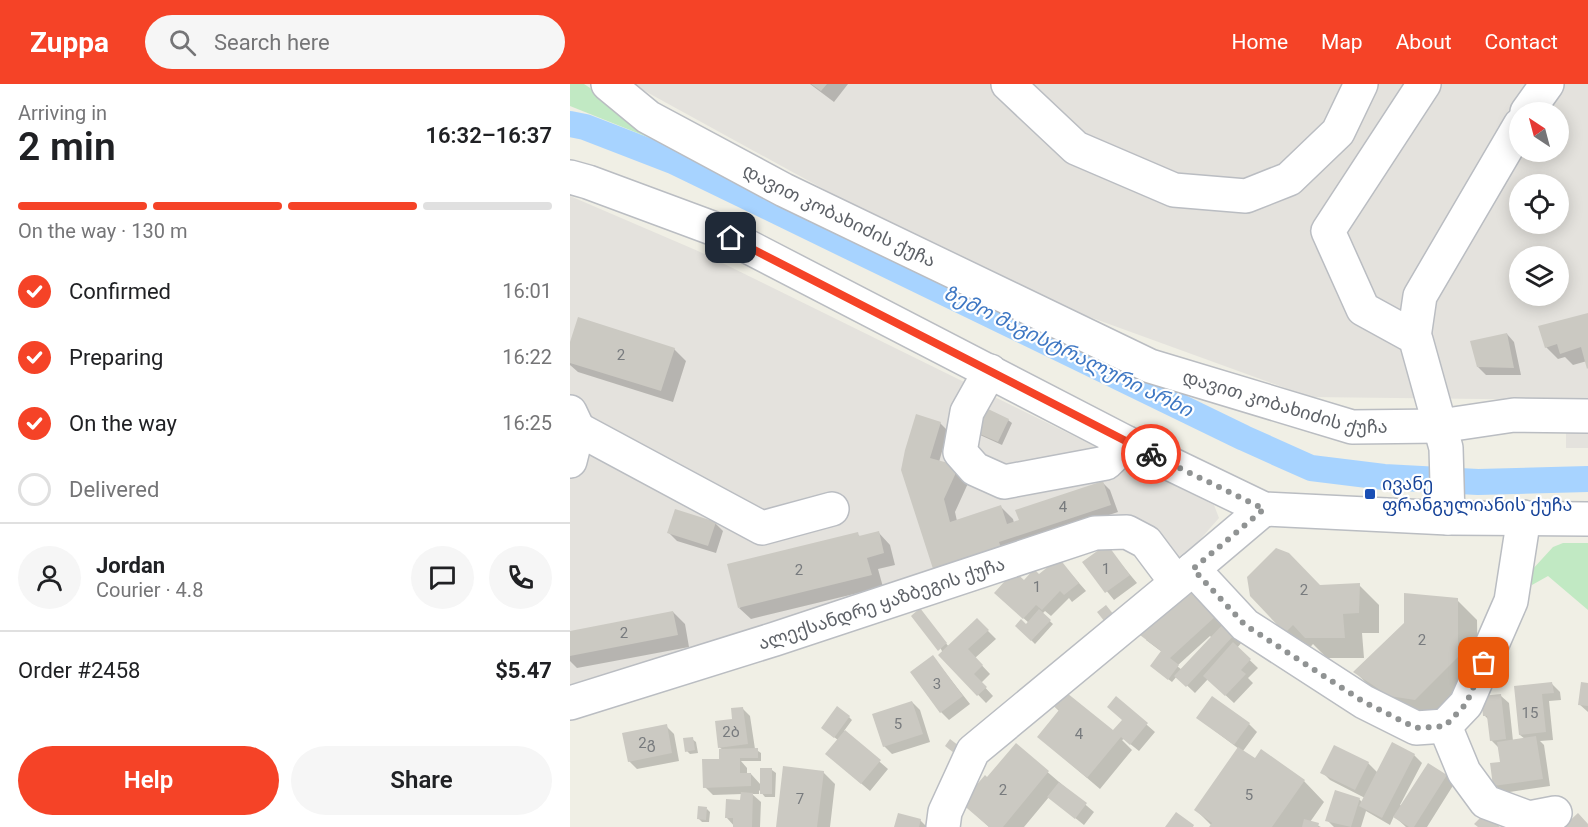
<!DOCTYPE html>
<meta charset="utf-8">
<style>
:root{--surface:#fff;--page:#f6f6f6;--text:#202124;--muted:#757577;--line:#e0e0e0;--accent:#f54327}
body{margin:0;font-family:Roboto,"Noto Sans Georgian",sans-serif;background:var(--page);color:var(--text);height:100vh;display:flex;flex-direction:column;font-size:22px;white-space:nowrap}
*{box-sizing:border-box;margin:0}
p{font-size:20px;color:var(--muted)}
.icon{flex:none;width:33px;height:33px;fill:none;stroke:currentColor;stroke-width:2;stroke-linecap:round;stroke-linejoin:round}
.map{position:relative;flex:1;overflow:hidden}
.side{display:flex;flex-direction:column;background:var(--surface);width:570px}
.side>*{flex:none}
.needle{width:39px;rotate:324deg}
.buttons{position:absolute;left:939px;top:18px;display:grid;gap:12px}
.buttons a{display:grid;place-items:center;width:60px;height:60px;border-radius:50%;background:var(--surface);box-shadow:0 3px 15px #0003;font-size:30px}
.pin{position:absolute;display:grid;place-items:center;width:51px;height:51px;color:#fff;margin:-26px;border-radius:12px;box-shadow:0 3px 9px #0006}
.courier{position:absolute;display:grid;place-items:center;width:60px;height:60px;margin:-30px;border:4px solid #f54327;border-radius:50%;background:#fff;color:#222;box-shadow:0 2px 8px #0007}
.headline em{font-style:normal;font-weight:600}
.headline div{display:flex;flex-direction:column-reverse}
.headline{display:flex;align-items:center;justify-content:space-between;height:102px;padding:0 18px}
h1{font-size:39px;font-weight:600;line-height:45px}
.bar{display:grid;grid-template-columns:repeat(4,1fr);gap:9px 6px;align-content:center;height:72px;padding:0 18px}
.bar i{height:8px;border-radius:4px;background:var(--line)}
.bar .current{background:var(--accent)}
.bar p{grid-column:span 4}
.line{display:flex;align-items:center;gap:15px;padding:0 18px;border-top:2px solid var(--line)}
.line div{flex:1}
.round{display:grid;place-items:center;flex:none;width:63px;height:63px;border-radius:32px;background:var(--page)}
ol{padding:0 18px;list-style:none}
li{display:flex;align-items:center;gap:18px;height:66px}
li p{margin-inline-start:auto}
li .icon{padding:6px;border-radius:50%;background:var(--accent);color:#fff;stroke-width:4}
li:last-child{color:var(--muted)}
li i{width:33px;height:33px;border:3px solid var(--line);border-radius:50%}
.action{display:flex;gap:12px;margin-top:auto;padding:12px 18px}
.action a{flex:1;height:69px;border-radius:36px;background:var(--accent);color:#fff;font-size:24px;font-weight:600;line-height:69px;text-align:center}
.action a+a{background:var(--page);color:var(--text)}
header{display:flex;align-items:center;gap:36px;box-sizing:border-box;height:84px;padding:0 30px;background:var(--accent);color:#fff}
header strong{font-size:28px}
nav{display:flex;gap:33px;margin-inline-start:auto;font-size:21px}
.search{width:420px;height:54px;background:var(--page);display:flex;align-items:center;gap:15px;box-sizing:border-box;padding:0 21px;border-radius:33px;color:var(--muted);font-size:22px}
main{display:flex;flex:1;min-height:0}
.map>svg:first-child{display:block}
</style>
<header>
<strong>Zuppa</strong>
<div class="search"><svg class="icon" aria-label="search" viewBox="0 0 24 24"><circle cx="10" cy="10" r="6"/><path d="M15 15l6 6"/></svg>Search here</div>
<nav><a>Home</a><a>Map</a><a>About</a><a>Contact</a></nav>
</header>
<main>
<section class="side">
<div class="headline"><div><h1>2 min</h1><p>Arriving in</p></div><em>16:32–16:37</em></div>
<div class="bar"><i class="current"></i><i class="current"></i><i class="current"></i><i></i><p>On the way · 130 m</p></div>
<ol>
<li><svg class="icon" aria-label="check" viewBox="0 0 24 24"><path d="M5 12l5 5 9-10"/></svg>Confirmed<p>16:01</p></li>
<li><svg class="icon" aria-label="check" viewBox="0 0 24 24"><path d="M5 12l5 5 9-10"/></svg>Preparing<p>16:22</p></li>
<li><svg class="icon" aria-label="check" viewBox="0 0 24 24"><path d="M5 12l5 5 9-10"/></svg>On the way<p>16:25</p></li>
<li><i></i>Delivered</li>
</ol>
<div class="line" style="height:108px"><a class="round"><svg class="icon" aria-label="person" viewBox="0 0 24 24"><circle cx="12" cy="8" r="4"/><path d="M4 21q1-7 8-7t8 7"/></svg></a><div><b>Jordan</b><p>Courier · 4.8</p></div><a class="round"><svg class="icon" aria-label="chat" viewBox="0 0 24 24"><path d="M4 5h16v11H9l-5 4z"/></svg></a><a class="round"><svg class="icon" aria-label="phone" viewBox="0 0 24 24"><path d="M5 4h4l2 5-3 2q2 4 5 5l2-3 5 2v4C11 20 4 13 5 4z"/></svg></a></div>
<div class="line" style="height:78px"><div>Order #2458</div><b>$5.47</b></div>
<div class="action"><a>Help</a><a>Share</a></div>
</section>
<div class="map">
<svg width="1018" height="743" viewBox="0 0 1018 743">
<rect width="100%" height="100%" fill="#f0efe5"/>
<path fill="#e4e2dd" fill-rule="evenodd" d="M62,0H1018V364H996V316L740,313L423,198ZM950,28H988V68H950ZM950,100H988V140H950ZM950,172H988V212H950Z
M0,112L128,167L644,421L649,434L611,477L573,443L0,611Z"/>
<path fill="#c1e9c3" d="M0,0H14L120,70L0,22Z
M993,459H1018V526L978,492L962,501L961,487L983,463Z"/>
<path fill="#0003" fill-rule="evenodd" d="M240,0H278L264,18Z
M1018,230V281L1017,277L1003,281L995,273L988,275L976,263L970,243Z
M937,250L944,258L951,291H916L908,283Z
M0,263L104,265L116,277L103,318L8,288L0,281Z
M438,336L442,339L432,361L410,351L407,348Z
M370,339L378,347L369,378L400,395L385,428L387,437L431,423L443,435L444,439L532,398L540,406L548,428L451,460L378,502L333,386Z
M145,439L153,447L146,469L107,457L99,449Z
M309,449L320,461L325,481L308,485L313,503L181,535L169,524L287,450L291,453Z
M536,462L567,499L544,516L514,479Z
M489,476L516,507L502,518L499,514L481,532L475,527L472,530L483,540L465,560L447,542H456L459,539L434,517L455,498L469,492Z
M789,501L809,521V549H792L794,574H757L743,560L736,568L682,511L750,502Z
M617,507L672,558L667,564L688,584L678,594L683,599L664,619L638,595L625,609L607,592L602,598L585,585L592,568L576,556ZM640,552L642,554L612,586L607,582Z
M887,516L907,536L908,593L866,636L806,608L785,588Z
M103,528L115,540L119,563L7,584L0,577V548Z
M353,530L379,563L407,536L426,555L405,574L420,590L411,599L423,612L416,619L370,571L373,569Z
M363,573L400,620L379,636L371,628Z
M1012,599L1018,600V628L1009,620Z
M982,600L990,608L991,616L979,617L983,656L970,657L974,661L980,702L933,709L925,701L932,679L929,664L921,656L919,636L915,632L931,612L939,619L943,657L955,655L950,651L945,604Z
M546,614L585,648L569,667L554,655L552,656L562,666L530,705L469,653L490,628L478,616L549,654L553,636Z
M342,618L350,626L360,658L322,670L314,662Z
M172,624L180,632L185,665L191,669V677H171L177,684V691L181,690L191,701L202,686L206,689L205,713H195L189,706V710H182L191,718L190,743H165L157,734L172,718V710L143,711L135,703L151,676L153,666L149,663L164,636Z
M279,633L282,636L274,647L318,685L300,707L265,677L268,656L256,647Z
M628,634L679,640L687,648L673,667L685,676L734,697L754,718L740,738L751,743H641L642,742L626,726L669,665Z
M96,642L104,650L109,677L67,685L59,677Z
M122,655L126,658L128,669L120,670L117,667Z
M446,661L524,728L514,741L479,713L454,743H419L393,719L417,696Z
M844,671L852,679L830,721L832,722L858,681L877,692L884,700L857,743H836L824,732L820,741L796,727L791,743H764L757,736L789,715L793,719L795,714L760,696L752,688L798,679L808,689Z
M215,683L253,688L265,700L260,743H207Z
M137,725L140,728L139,738H132L128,734Z
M329,731L350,736L357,743H326Z"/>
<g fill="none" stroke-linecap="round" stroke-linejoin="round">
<path stroke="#a7d3ff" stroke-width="26" d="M0,40L15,43L103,77L674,354L741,384L814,393L908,398L1018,395"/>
</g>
<path fill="#cbc9c2" d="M241,0H257L251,7Z
M1018,229V284L1017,285L1011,263L990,270L987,260L975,264L968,242Z
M8,233L105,264L91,307L0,279V258Z
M937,249L944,284L907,283L900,257Z
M416,324L439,335L428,358L405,348Z
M346,330L371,338L360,374L389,382L374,415L380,438L431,421L437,440L449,436L445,426L533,397L541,421L429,458L433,469L365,491L331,386L335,366Z
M105,425L146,438L138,462L97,449Z
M309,447L314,469L297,474L302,491L168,524L157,480L288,448L289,452Z
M537,460L560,491L535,509L512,478Z
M706,464L719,469L750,501L790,499L789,529L773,530L775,554H735L723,541L715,549L680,512L677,493Z
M489,474L509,499L494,511L490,507L472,526L466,521L453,535L424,509L444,487L454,496L464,485L469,490Z
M617,505L646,532L600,574L609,581L598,596L580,582L591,567L566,548Z
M834,509L888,514V573L845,616L819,612L783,588L834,539Z
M536,521L544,531L535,538L527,528Z
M350,524L377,559L368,567L341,532Z
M469,525L481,536L461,557L445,542L451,535L456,540Z
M103,527L108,551L0,572V547Z
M407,534L419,546L398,565L413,581L404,590L417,603L407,612L368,571Z
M654,539L666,549L616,603L604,592Z
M663,558L681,575L671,586L676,590L655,612L633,592Z
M363,571L393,612L370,629L340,588Z
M982,598L984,609L972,610L976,648L949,651L944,602Z
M1011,598L1018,599V622L1008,621Z
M492,605L543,646L552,636L537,623L546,612L578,639L560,661L551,653L517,694L467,653L489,626L476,616Z
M931,610L936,655L920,657L917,632H913L911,612Z
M642,612L680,639L664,661L626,634Z
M342,617L353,650L313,663L302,630Z
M267,622L280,632L264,654L251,644Z
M173,623L178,660L148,664L145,637L162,635L161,624Z
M97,640L102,669L58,678L52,649Z
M275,646L311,676L291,700L255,670Z
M966,652L973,695L923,702L920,679L930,678L927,658Z
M123,653L125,666L115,668L113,654Z
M380,655L393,665L388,672L375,662Z
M822,658L845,670L812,734L789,722Z
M446,659L479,687L433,743H419L391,719L415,691L417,693Z
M764,661L799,678L785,706L750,689Z
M668,663L685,674L691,665L735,696L702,743H639L642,739L624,726Z
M188,664V674H170V689H181V702L133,704L132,675H149V665Z
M858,679L877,691L844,743H839L823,733Z
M213,682L254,687L247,743H206Z
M190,684H202V710H190Z
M489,698L517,719L505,735L477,713Z
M765,706L790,714L781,743L755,737Z
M171,708L183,709L182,743H163V734H155L156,715L170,716Z
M128,722L137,723L136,736L127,735Z
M606,728L624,741L623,743H595Z
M328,729L351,735L349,743H324Z
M915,729L930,743H908L904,740Z
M1008,729L1018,740V743H993Z
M734,735L749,739L748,743H732Z"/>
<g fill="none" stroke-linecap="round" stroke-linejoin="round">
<g stroke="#babdc2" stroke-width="36">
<g id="minor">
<path id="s1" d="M38,0L78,33L214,106L580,282L782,343L870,342L944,331L1018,332"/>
<path d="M438,0L506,64L604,106L676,112L719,95L768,48L791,0"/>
<path d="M854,0L758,147L793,225L844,253L846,256L876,364L878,434"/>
<path d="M957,28L977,0"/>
<path d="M0,93L18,98L142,144L557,359L694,425L878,434L1018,435"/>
<path d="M844,253L850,212L950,41"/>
<path d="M420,287L397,328L390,368L405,385L434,398L536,379L557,359"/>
<path d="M0,328L8,345L0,377"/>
<path d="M8,345L192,444L262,425"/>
<path d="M694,425L623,485L675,541L794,618L846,644L875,642L896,620L941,517L954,433"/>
<path id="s2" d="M0,619L205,555L525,449L557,448L576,458L606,498"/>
<path d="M875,642L894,688L916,718L959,734L985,729"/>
<path d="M373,743L375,728L403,667L623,485"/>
</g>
</g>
<use href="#minor" stroke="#fff" stroke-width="33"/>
</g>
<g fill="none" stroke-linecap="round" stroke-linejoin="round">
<path stroke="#909393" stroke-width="6" stroke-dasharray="0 10.8" d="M581,370L694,425L623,485L675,541L794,618L846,644L875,642L896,620L914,579"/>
<path stroke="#f54327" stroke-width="8" d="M161,154L581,370"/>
</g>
<rect fill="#1a4fb4" stroke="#fff" stroke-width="2" x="794" y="404" width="12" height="12" rx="3"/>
<g text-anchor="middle" stroke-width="4.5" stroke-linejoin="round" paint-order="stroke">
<g font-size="15" fill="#787b7e">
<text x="51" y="276">2</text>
<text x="493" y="428">4</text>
<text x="536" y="490">1</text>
<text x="229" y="491">2</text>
<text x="467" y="508">1</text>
<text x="734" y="511">2</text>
<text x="54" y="554">2</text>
<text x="852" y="561">2</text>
<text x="367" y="605">3</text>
<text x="960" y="634">15</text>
<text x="328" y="645">5</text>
<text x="161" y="653">2ბ</text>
<text x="509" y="655">4</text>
<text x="77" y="664">2გ</text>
<text x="433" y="711">2</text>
<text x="679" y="716">5</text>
<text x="230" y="720">7</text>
</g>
<g font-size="18" fill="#5d6167" stroke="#fff">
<text dy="6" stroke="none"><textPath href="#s1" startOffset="267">დავით კობახიძის ქუჩა</textPath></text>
<text dy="6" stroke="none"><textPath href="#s1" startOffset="753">დავით კობახიძის ქუჩა</textPath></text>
<text dy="6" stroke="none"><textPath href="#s2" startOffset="327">ალექსანდრე ყაზბეგის ქუჩა</textPath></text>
</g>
<g font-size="18" fill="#164399" stroke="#fff" text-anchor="start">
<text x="812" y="406">ივანე<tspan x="812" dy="21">ფრანგულიანის ქუჩა</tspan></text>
</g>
<g font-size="20" font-style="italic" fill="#3e77c3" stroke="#fff">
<text transform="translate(498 267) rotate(26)" y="7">ზემო მაგისტრალური არხი</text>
</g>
</g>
</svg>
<div class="buttons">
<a><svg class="needle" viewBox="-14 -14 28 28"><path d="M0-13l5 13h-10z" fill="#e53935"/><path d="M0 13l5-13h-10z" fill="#757577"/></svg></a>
<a><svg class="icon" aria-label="locate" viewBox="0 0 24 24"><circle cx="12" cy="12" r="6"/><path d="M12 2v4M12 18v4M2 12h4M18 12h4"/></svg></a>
<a><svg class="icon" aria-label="layers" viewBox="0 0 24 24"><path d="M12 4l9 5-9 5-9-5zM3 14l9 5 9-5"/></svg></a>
</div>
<div class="pin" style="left:914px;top:579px;background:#ea580c"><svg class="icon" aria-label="bag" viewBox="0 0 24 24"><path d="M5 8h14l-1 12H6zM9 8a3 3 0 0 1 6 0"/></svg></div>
<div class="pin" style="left:161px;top:154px;background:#1f2937"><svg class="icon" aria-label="home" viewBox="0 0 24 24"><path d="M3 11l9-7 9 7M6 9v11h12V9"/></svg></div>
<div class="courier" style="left:581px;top:370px"><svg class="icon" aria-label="bike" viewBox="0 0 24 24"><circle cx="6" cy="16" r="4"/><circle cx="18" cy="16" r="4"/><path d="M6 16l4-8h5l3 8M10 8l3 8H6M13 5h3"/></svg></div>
</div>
</main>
